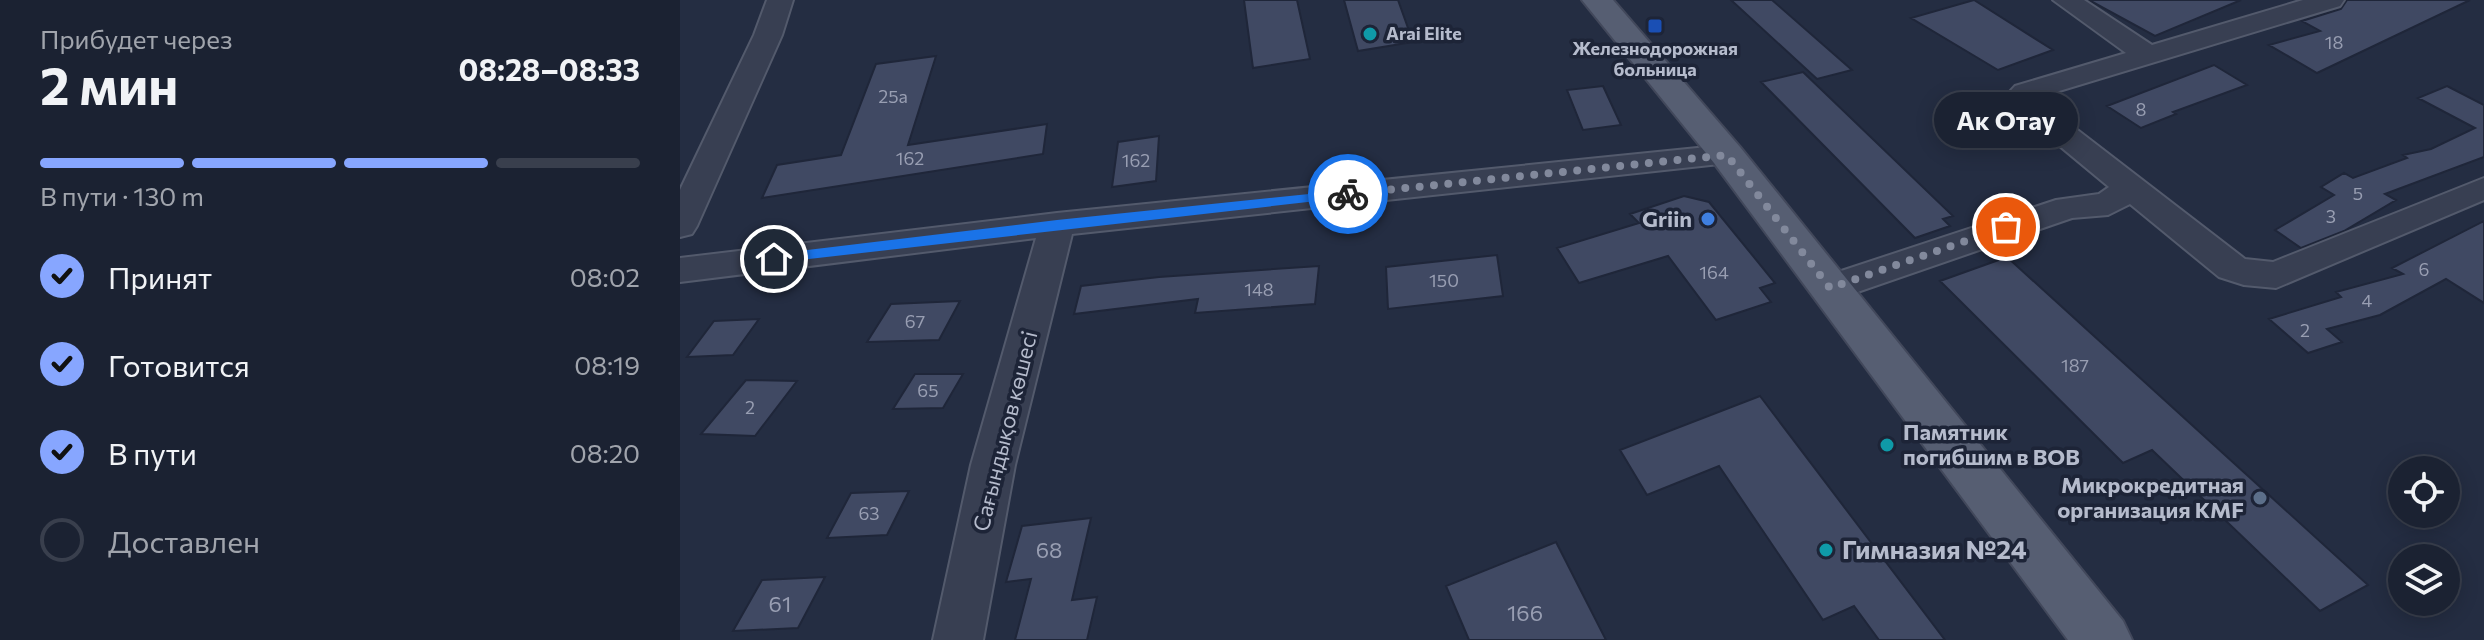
<!DOCTYPE html>
<html lang="ru">
<meta charset="utf-8">
<style>
:root{--surface:#1b2232;--page:#282f3e;--text:#f1f3f6;--muted:#a0a4ac;--line:#393f4d;--accent:#87a6ff}
body{margin:0;font-family:Commissioner,sans-serif;background:var(--page);color:var(--text);height:100vh;display:flex;flex-direction:column;font-size:30px;white-space:nowrap}
*{box-sizing:border-box;margin:0}
p{font-size:26px;color:var(--muted)}
.icon{flex:none;width:44px;height:44px;fill:none;stroke:currentColor;stroke-width:2;stroke-linecap:round;stroke-linejoin:round}
.map{position:relative;flex:1;overflow:hidden}
.panel{display:flex;flex-direction:column;background:var(--surface);width:680px}
.panel>*{flex:none}
.controls{position:absolute;left:1708px;top:456px;display:grid;gap:16px}
.controls a{display:grid;place-items:center;width:72px;height:72px;border-radius:50%;background:var(--surface);box-shadow:0 4px 20px #0003,0 0 0 2px var(--line);font-size:40px}
.pin{position:absolute;display:grid;place-items:center;width:68px;height:68px;color:#fff;margin:-34px;border:4px solid #fff;border-radius:50%;box-shadow:0 2px 8px #0007}
.courier{position:absolute;display:grid;place-items:center;width:80px;height:80px;margin:-40px;border:6px solid #1a73e8;border-radius:50%;background:#fff;color:#222;box-shadow:0 2px 10px #0007}
.bubble{position:absolute;height:56px;border-radius:28px;background:var(--surface);box-shadow:0 4px 20px #0003,0 0 0 2px var(--line);font-size:26px;font-weight:700;line-height:56px;text-align:center}
.overview em{font-style:normal;font-weight:700}
.overview div{display:flex;flex-direction:column-reverse}
.overview{display:flex;align-items:center;justify-content:space-between;height:136px;padding:0 40px}
h1{font-size:52px;font-weight:700;line-height:60px}
.bar{display:grid;grid-template-columns:repeat(4,1fr);gap:12px 8px;align-content:center;height:96px;padding:0 40px}
.bar i{height:10px;border-radius:6px;background:var(--line)}
.bar .selected{background:var(--accent)}
.bar p{grid-column:span 4}
ol{padding:0 40px;list-style:none}
li{display:flex;align-items:center;gap:24px;height:88px}
li p{margin-inline-start:auto}
li .icon{padding:8px;border-radius:50%;background:var(--accent);color:#111;stroke-width:4}
li:last-child{color:var(--muted)}
li i{width:44px;height:44px;border:4px solid var(--line);border-radius:50%}
main{display:flex;flex:1;min-height:0}
.map>svg:first-child{display:block}
</style>
<main>
<section class="panel">
<div class="overview"><div><h1>2 мин</h1><p>Прибудет через</p></div><em>08:28–08:33</em></div>
<div class="bar"><i class="selected"></i><i class="selected"></i><i class="selected"></i><i></i><p>В пути · 130 m</p></div>
<ol>
<li><svg class="icon" aria-label="check" viewBox="0 0 24 24"><path d="M5 12l5 5 9-10"/></svg>Принят<p>08:02</p></li>
<li><svg class="icon" aria-label="check" viewBox="0 0 24 24"><path d="M5 12l5 5 9-10"/></svg>Готовится<p>08:19</p></li>
<li><svg class="icon" aria-label="check" viewBox="0 0 24 24"><path d="M5 12l5 5 9-10"/></svg>В пути<p>08:20</p></li>
<li><i></i>Доставлен</li>
</ol>
</section>
<div class="map">
<svg width="1804" height="640" viewBox="0 0 1804 640">
<rect width="100%" height="100%" fill="#242d42"/>
<path fill="#404963" stroke="#1f2639" stroke-width="2" d="M564,0H617L630,59L573,68Z
M664,0H718L733,42L678,51Z
M1051,0H1092L1172,70L1137,79Z
M1294,0L1373,50L1318,70L1231,18Z
M1409,0H1561L1475,36Z
M1667,0H1790L1637,73L1589,45L1640,31L1622,21L1661,9Z
M256,56L228,145L367,124L363,154L82,198L97,165L161,155L196,64Z
M1534,65L1567,85L1493,112L1496,114L1461,128L1427,106Z
M1123,72L1273,216L1263,219L1270,226L1235,238L1081,82Z
M923,86L941,125L903,130L887,90Z
M1767,86L1804,105V157L1705,194L1716,200L1664,231L1621,248L1595,230L1654,195L1641,187L1664,173L1673,178L1727,158L1723,155L1751,149L1795,128L1738,98Z
M479,136L476,181L432,187L438,142Z
M1004,196L1029,202L1095,283L1080,288L1091,302L1036,320L988,256L899,283L877,248L959,223L950,214Z
M1804,221V303L1766,279L1700,315L1647,329L1662,342L1628,353L1589,319L1661,297L1656,292L1723,274L1712,268Z
M817,255L823,296L708,309L706,267Z
M1327,257L1688,585L1640,611L1472,450L1443,463L1260,281Z
M639,266L635,304L515,313L518,299L394,314L401,286L479,277Z
M280,301L259,340L187,342L211,304Z
M79,319L53,355L7,357L34,321Z
M235,374H283L263,408L213,409Z
M66,380L117,381L75,436L21,434Z
M1080,396L1265,640H1199L1174,606L1143,620L1039,466L967,495L940,450Z
M229,491L207,535L147,538L171,493Z
M411,518L392,600L417,597L407,640H335L351,579L326,582L342,526Z
M876,542L926,640H789L766,586Z
M145,577L118,628L53,631L82,580Z"/>
<g fill="none" stroke-linecap="round" stroke-linejoin="round">
<g stroke="#535a6c" stroke-width="4">
<path id="minor" d="M87,0H113L102,35L17,226L12,234L0,237V190L74,35Z
M1373,0H1404L1472,45L1623,0H1664L1660,6L1356,98L1565,259L1593,262L1804,178V200L1596,288L1564,285L1539,277L1450,204L1428,215L1392,218L1163,297L1150,301L1137,297L1132,288L1137,279L1376,200L1419,194L1429,187L1323,99L1335,86L1446,53Z
M1047,145L1058,148L1063,155L1058,162L392,234L335,465L303,640H253L291,465L356,238L0,282V258L377,213Z"/>
</g>
<g stroke="#42485b" stroke-width="4">
<path id="major" d="M902,0H933L1060,147L1443,621L1452,640H1388L1034,163Z"/>
</g>
<use href="#minor" fill="#383f52" fill-rule="evenodd"/>
<use href="#major" fill="#565e72" fill-rule="evenodd"/>
</g>
<path fill="#1a73e8" d="M668,190L672,191V197L94,263L88,259L94,254L377,220Z"/>
<g fill="none" stroke-linecap="round" stroke-linejoin="round">
<path stroke="#82899c" stroke-width="8" stroke-dasharray="0 14.4" d="M668,194L1047,155L1150,288L1326,227"/>
</g>
<rect fill="#1a4fb4" stroke="#1d2437" stroke-width="3" x="967" y="18" width="16" height="16" rx="4"/>
<g fill="#0f9aa8" stroke="#1d2437" stroke-width="3">
<circle cx="690" cy="34" r="8"/>
<circle cx="1207" cy="445" r="8"/>
<circle cx="1146" cy="550" r="8"/>
</g>
<circle fill="#3f7fe0" stroke="#1d2437" stroke-width="3" cx="1028" cy="219" r="8"/>
<circle fill="#5c6f8a" stroke="#1d2437" stroke-width="3" cx="1580" cy="498" r="8"/>
<g text-anchor="middle" stroke-width="7" stroke-linejoin="round" paint-order="stroke">
<g font-size="18" font-weight="bold" fill="#b5bbcc" stroke="#1d2437" text-anchor="start">
<text x="706" y="40">Arai Elite</text>
<text x="975" y="55" text-anchor="middle">Железнодорожная<tspan x="975" dy="21">больница</tspan></text>
</g>
<g font-size="18" fill="#989eb2">
<text x="1654" y="49">18</text>
<text x="213" y="103">25а</text>
<text x="1461" y="116">8</text>
<text x="230" y="165">162</text>
<text x="456" y="167">162</text>
<text x="1678" y="200">5</text>
<text x="1651" y="223">3</text>
<text x="1744" y="276">6</text>
<text x="1034" y="279">164</text>
<text x="764" y="287">150</text>
<text x="579" y="296">148</text>
<text x="1687" y="307">4</text>
<text x="235" y="328">67</text>
<text x="1625" y="337">2</text>
<text x="1395" y="372">187</text>
<text x="248" y="397">65</text>
<text x="70" y="414">2</text>
<text x="189" y="520">63</text>
</g>
<g font-size="22" font-weight="bold" fill="#b5bbcc" stroke="#1d2437" text-anchor="end">
<text x="1012" y="227">Griin</text>
<text x="1223" y="440" text-anchor="start">Памятник<tspan x="1223" dy="25">погибшим в ВОВ</tspan></text>
<text x="1564" y="493">Микрокредитная<tspan x="1564" dy="25">организация KMF</tspan></text>
</g>
<g font-size="22" fill="#b5bbcc" stroke="#1d2437">
<text transform="translate(325 431) rotate(-76)" y="8">Сағындықов көшесі</text>
</g>
<g font-size="22" fill="#989eb2">
<text x="369" y="558">68</text>
<text x="100" y="612">61</text>
<text x="845" y="621">166</text>
</g>
<g font-size="26" font-weight="bold" fill="#b5bbcc" stroke="#1d2437" text-anchor="start">
<text x="1162" y="559">Гимназия №24</text>
</g>
</g>
</svg>
<div class="controls">
<a><svg class="icon" aria-label="locate" viewBox="0 0 24 24"><circle cx="12" cy="12" r="6"/><path d="M12 2v4M12 18v4M2 12h4M18 12h4"/></svg></a>
<a><svg class="icon" aria-label="layers" viewBox="0 0 24 24"><path d="M12 4l9 5-9 5-9-5zM3 14l9 5 9-5"/></svg></a>
</div>
<div class="pin" style="left:1326px;top:227px;background:#ea580c"><svg class="icon" aria-label="bag" viewBox="0 0 24 24"><path d="M5 8h14l-1 12H6zM9 8a3 3 0 0 1 6 0"/></svg></div>
<div class="pin" style="left:94px;top:259px;background:#1f2937"><svg class="icon" aria-label="home" viewBox="0 0 24 24"><path d="M3 11l9-7 9 7M6 9v11h12V9"/></svg></div>
<div class="courier" style="left:668px;top:194px"><svg class="icon" aria-label="bike" viewBox="0 0 24 24"><circle cx="6" cy="16" r="4"/><circle cx="18" cy="16" r="4"/><path d="M6 16l4-8h5l3 8M10 8l3 8H6M13 5h3"/></svg></div>
<div class="bubble" style="left:1254px;top:92px;width:144px">Ак Отау</div>
</div>
</main>
